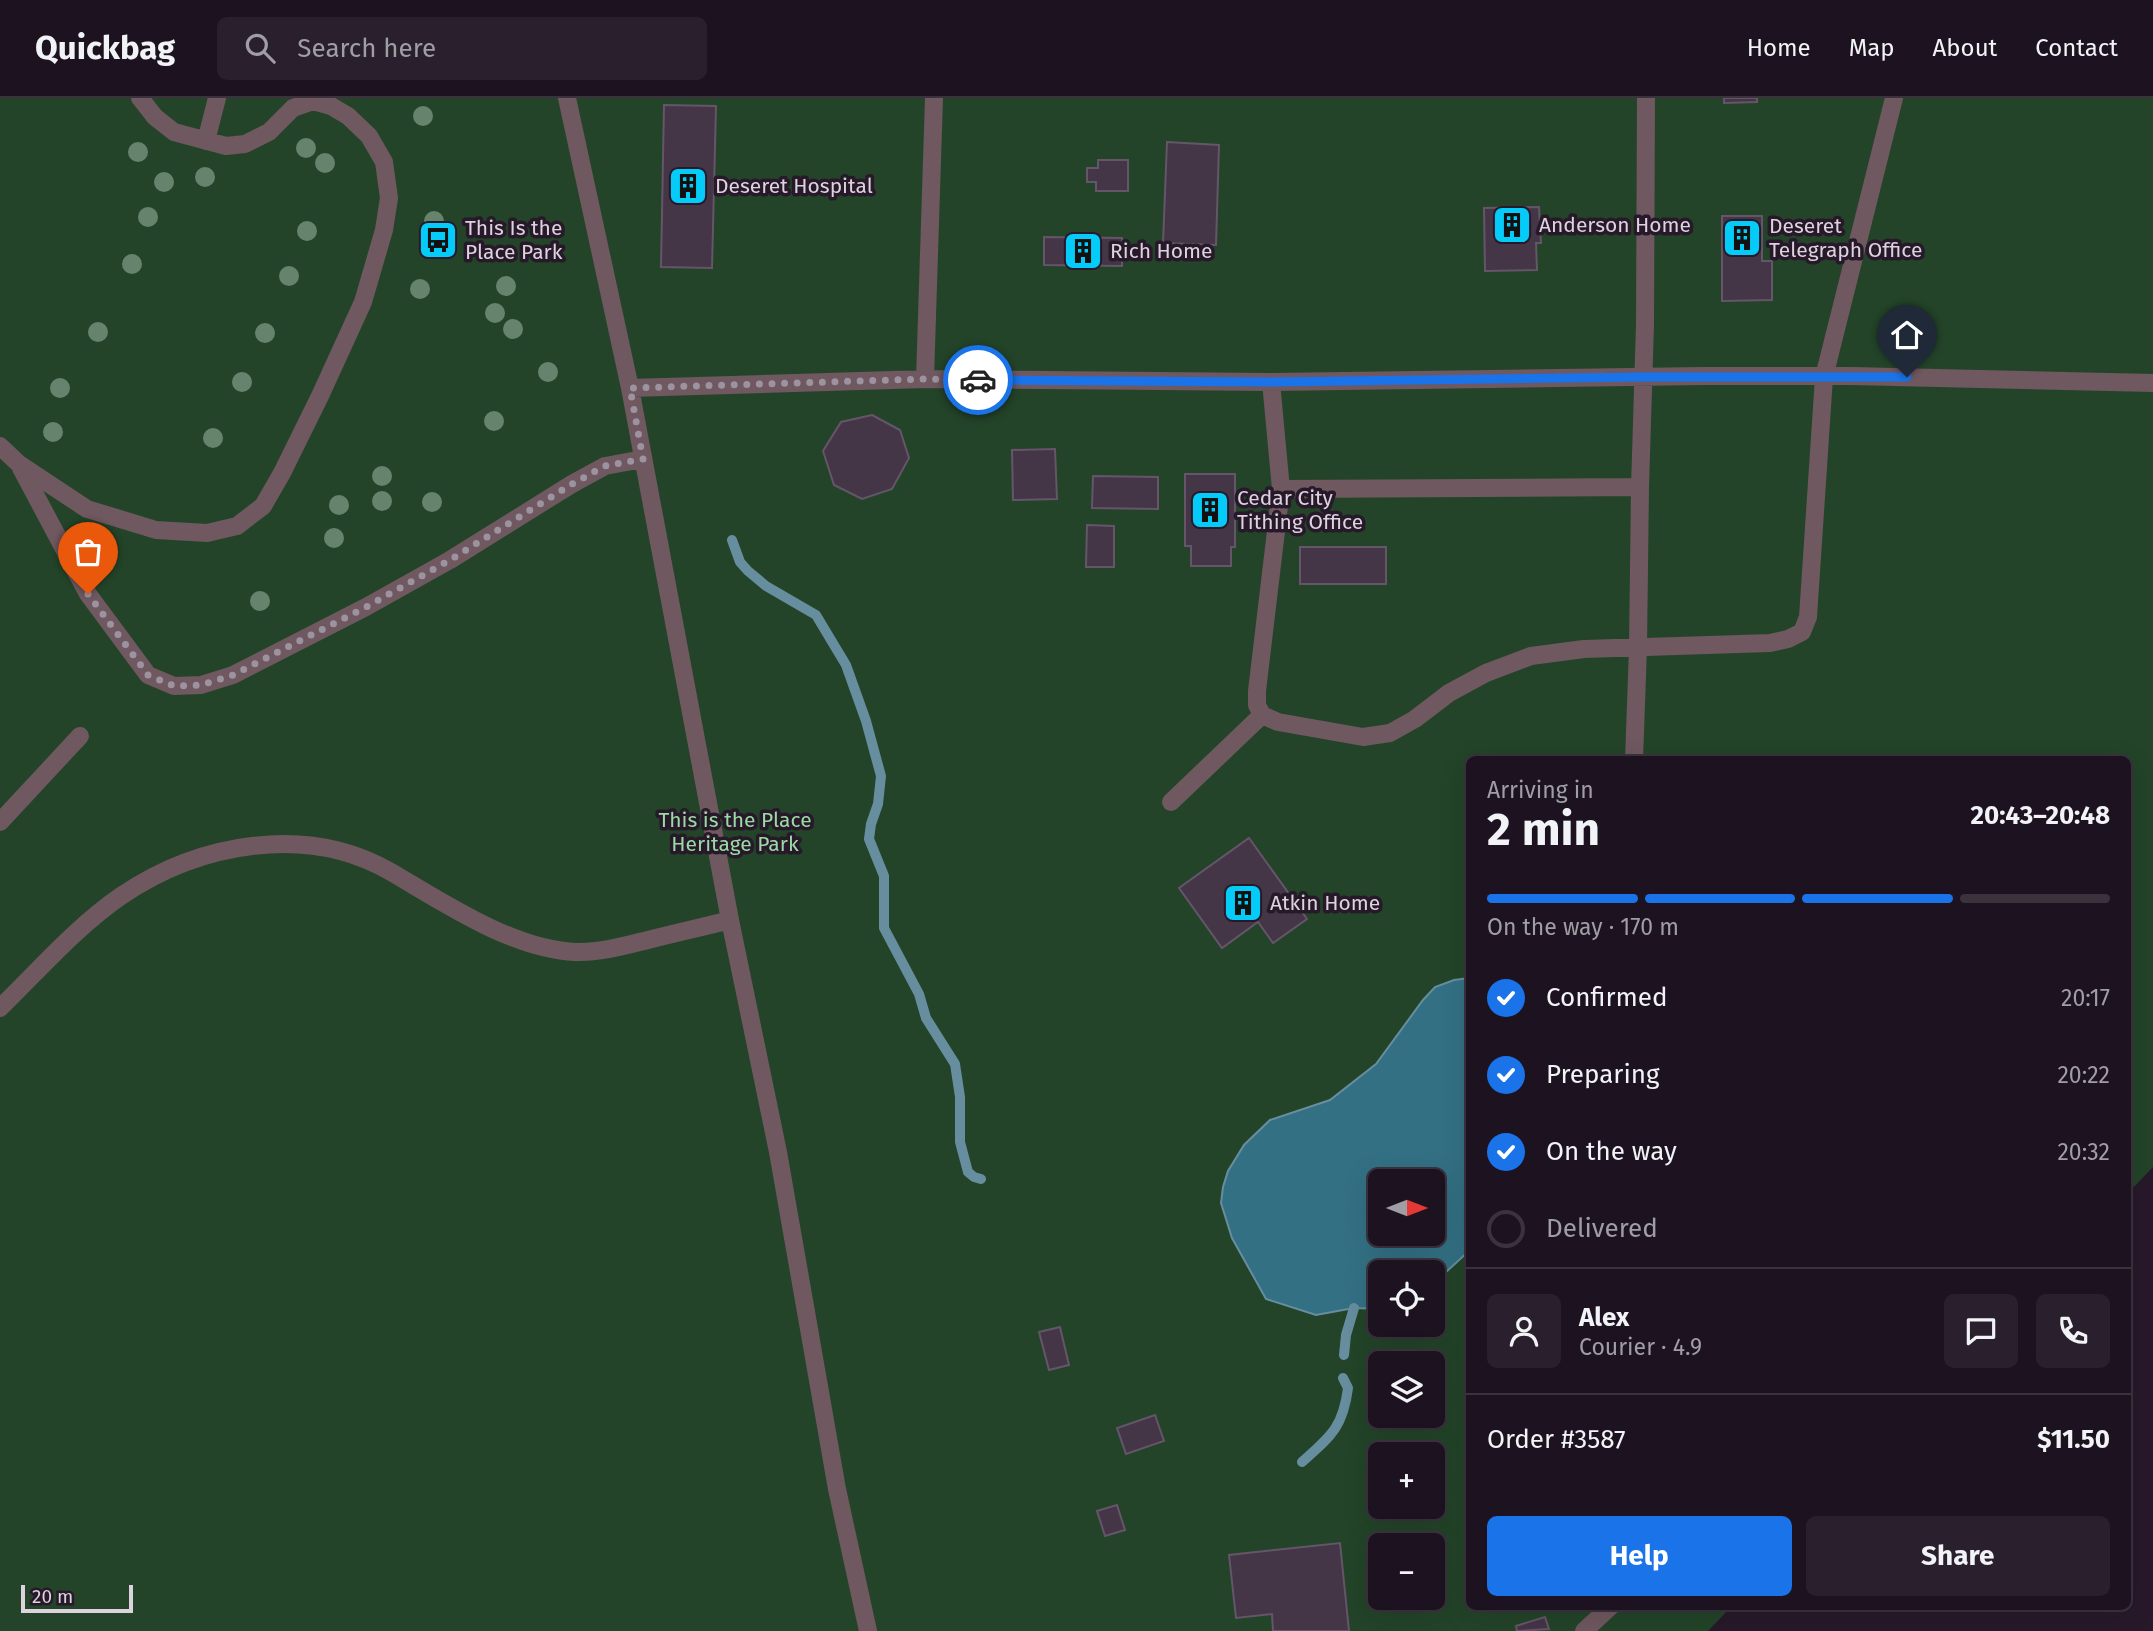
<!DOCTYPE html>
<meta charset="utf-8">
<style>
:root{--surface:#1d1320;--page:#2a202d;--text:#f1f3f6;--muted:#a09ea5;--line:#3b323e;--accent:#1a73e8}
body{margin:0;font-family:"Fira Sans",sans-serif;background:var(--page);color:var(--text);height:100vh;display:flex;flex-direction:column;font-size:26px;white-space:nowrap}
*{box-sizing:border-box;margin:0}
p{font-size:23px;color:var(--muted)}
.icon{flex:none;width:38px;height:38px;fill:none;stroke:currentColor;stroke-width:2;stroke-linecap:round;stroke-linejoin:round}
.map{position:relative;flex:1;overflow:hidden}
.details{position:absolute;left:1466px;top:658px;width:665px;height:854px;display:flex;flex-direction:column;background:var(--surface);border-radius:10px;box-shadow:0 7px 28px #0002,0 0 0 2px var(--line)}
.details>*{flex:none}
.needle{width:46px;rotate:90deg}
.fabs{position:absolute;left:1368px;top:1071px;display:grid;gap:14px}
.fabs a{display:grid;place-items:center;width:77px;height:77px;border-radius:10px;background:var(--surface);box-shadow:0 7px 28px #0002,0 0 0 2px var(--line);font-size:35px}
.scale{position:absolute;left:21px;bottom:18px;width:112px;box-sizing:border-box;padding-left:7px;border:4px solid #ddd3de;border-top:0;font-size:19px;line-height:24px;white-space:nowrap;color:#ddd3de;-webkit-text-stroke:5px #27192a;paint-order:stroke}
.pin{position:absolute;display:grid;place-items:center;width:60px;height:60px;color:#fff;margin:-72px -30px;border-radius:50% 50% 50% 0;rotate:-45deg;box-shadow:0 0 7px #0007}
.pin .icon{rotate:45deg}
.courier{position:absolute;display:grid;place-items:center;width:70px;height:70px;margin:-35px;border:5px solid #1a73e8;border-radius:50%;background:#fff;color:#222;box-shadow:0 2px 9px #0007}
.head em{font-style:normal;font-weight:700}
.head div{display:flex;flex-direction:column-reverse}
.head{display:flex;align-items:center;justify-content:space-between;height:119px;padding:0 21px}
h1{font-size:46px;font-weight:700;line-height:52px}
.bar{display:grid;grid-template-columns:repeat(4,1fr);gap:10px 7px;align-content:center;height:84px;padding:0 21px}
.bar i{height:9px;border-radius:5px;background:var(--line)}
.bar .selected{background:var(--accent)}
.bar p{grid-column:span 4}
.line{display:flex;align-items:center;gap:18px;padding:0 21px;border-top:2px solid var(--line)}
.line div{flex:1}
.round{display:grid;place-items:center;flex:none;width:74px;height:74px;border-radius:10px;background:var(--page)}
ol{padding:0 21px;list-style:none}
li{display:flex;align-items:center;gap:21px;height:77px}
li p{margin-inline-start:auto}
li .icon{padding:7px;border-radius:50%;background:var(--accent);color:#fff;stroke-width:4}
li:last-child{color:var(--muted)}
li i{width:38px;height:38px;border:4px solid var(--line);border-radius:50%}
.cta{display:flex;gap:14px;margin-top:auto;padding:14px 21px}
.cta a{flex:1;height:80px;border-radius:10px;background:var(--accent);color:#fff;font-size:28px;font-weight:700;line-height:80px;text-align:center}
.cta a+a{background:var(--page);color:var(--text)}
header{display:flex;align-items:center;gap:42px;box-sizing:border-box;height:98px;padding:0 35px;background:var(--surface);border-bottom:2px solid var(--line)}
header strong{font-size:33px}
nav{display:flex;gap:38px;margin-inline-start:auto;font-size:24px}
.search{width:490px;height:63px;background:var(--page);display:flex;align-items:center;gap:18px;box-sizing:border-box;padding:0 24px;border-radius:10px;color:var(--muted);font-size:26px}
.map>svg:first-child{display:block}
</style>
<header>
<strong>Quickbag</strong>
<div class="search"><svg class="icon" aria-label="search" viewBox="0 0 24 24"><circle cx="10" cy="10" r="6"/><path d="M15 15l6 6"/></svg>Search here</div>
<nav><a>Home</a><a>Map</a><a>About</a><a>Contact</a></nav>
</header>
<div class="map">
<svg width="2153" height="1533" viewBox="0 0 2153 1533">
<rect width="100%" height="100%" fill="#27192a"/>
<path fill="#234429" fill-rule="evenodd" d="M0,0H2153V1069L2128,1095V662H1470V1508L1731,1509L1708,1533H0ZM1381,1083H1433V1136H1381ZM1381,1174H1433V1227H1381ZM1381,1265H1433V1318H1381ZM1381,1356H1433V1409H1381ZM1381,1447H1433V1500H1381Z"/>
<path fill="#337084" stroke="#668e9f" stroke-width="2" fill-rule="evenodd" d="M1470,880V1152L1433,1186V1174H1381V1211L1354,1210L1316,1217L1266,1201L1232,1140L1221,1105L1223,1089L1228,1073L1244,1047L1270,1022L1330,1002L1376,966L1423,902L1435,889L1454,882ZM1381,1083H1433V1136H1381Z"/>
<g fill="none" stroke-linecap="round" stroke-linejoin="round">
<path stroke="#668e9f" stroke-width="10" d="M732,442L740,464L748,473L766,488L816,517L846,567L866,623L881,678L878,706L871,726L869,741L884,778V830L919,896L926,920L955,966L960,999V1044L968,1074L974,1079L981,1081
M1344,1257L1346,1237L1354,1210
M1302,1364C1330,1339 1343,1330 1348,1290L1343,1280"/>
</g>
<path fill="#443547" stroke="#655569" stroke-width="2" d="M1724,0H1757V4L1724,5Z
M664,7L716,8L712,170L661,169Z
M1167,44L1219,47L1216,147L1163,145Z
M1098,62H1128V93H1096V84H1087V70H1098Z
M1539,109L1541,145H1536L1537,172L1485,173L1484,110Z
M1722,118H1762V163H1772V202L1722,203Z
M1044,139L1122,140V168L1044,167Z
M872,317L900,332L909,360L892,391L862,401L834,387L823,353L841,324Z
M1055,351L1057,401L1013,402L1012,352Z
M1185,376H1235V449H1231V468H1191V448H1185Z
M1093,378L1158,379V411L1092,410Z
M1087,427L1114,428V469H1086Z
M1300,449H1386V486H1300Z
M1249,740L1307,821L1273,845L1258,824L1222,850L1179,790Z
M1060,1229L1069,1267L1049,1272L1039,1234Z
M1155,1317L1164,1343L1126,1356L1117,1330Z
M1117,1407L1125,1432L1105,1438L1097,1413Z
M1340,1445L1349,1533H1273L1272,1516L1236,1520L1229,1457Z
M1545,1519L1549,1531L1517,1533L1516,1528Z"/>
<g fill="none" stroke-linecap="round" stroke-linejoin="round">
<path stroke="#6f585f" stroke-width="18" d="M567,0L630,290L730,822L778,1054L837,1391L868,1533
M206,43L217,0
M925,281L934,0
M1271,284L1281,391L1640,389
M630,290L925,281L1271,284L1702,278H1852L2153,285
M0,348L19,366L87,411L156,432L207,435L237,428L263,408L282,375L320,298L363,204L384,132L389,100L384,64L369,38L348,18L331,8L313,3L293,10L269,34L245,46L226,48L174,34L155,19L140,0
M21,370L88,496L148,577L174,588L201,587L233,577L366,509L450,462L572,386L605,368L643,361
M1281,391L1257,593V607L1262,617L1278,624L1363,639L1390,635L1415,621L1449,595L1486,575L1531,558L1584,551L1770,545L1788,541L1802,534L1808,519L1824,279L1894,0
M1634,662L1638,550L1640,389L1645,226L1646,0
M1171,704L1262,617
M0,724L80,638
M0,910C39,872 76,829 121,798C199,745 307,725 391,774C444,805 512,851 575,854C599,855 624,848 648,842C675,835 703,829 730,822
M1584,1533L1611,1508"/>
</g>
<g fill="#66846d">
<circle cx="423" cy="18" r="10"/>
<circle cx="306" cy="50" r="10"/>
<circle cx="138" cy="54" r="10"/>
<circle cx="325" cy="65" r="10"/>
<circle cx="205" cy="79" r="10"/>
<circle cx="164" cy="84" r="10"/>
<circle cx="148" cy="119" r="10"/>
<circle cx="434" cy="123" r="10"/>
<circle cx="307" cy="133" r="10"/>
<circle cx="132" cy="166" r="10"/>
<circle cx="289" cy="178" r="10"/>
<circle cx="506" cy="188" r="10"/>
<circle cx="420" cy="191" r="10"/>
<circle cx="495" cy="215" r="10"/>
<circle cx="513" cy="231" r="10"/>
<circle cx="98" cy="234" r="10"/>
<circle cx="265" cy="235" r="10"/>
<circle cx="548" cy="274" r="10"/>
<circle cx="242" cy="284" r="10"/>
<circle cx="60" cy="290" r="10"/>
<circle cx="494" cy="323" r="10"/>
<circle cx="53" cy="334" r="10"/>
<circle cx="213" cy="340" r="10"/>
<circle cx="382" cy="378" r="10"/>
<circle cx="382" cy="403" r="10"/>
<circle cx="432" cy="404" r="10"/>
<circle cx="339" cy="407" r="10"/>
<circle cx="334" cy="440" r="10"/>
<circle cx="260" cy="503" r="10"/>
</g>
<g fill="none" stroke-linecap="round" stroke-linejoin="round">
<path stroke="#9d929f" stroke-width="7" stroke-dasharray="0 12.6" d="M88,496L148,577L174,588L201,587L233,577L366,509L450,462L572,386L605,368L643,361L630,290L925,281L978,282"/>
<path stroke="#1a73e8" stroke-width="9" d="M978,282L1271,284L1644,279H1907"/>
</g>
<defs>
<g id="building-square" transform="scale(2.0125)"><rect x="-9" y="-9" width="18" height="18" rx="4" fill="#05cbf9" stroke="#27192a"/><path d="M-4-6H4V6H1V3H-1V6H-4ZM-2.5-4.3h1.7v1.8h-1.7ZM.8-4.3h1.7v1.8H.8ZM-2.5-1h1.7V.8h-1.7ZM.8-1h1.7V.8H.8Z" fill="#111"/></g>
<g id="bus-square" transform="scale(2.0125)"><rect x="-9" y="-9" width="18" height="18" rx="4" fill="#05cbf9" stroke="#27192a"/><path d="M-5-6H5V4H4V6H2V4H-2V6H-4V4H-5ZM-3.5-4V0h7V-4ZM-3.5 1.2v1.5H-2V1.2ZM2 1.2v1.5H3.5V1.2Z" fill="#111"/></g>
</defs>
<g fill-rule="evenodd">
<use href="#building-square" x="688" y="88"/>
<use href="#building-square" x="1512" y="127"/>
<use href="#building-square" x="1742" y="140"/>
<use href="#bus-square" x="438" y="142"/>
<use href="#building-square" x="1083" y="153"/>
<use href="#building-square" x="1210" y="412"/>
<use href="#building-square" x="1243" y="805"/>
</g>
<g text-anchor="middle" stroke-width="7" stroke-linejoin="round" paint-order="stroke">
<g font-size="21" fill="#ddd3de" stroke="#27192a" text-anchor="start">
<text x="715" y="95">Deseret Hospital</text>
<text x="1539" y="134">Anderson Home</text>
<text x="1769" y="135">Deseret<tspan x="1769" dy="24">Telegraph Office</tspan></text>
<text x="465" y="137">This Is the<tspan x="465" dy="24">Place Park</tspan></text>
<text x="1110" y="160">Rich Home</text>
<text x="1237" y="407">Cedar City<tspan x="1237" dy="24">Tithing Office</tspan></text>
<text x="1270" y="812">Atkin Home</text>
</g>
<g font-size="21" fill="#9adba4" stroke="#27192a">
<text x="735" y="729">This is the Place<tspan x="735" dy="24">Heritage Park</tspan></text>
</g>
</g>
</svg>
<div class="fabs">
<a><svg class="needle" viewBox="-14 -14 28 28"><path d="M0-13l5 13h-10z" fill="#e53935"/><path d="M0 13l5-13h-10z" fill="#a09ea5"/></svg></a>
<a><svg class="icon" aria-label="locate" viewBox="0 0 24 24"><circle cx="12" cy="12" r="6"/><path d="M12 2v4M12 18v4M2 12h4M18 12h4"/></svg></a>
<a><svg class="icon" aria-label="layers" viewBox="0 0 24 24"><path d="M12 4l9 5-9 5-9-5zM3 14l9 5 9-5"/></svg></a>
<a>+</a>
<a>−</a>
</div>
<div class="scale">20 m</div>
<div class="pin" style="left:88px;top:496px;background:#ea580c"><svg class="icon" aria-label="bag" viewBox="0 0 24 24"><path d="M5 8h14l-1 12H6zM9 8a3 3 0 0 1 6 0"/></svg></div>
<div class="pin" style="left:1907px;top:279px;background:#1f2937"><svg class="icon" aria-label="home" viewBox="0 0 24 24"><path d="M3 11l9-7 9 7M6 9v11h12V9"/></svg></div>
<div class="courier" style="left:978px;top:282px"><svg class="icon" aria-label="car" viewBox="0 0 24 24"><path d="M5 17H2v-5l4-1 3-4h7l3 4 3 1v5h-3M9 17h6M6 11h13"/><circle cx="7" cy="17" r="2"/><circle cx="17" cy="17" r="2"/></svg></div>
<section class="details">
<div class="head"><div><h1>2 min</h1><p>Arriving in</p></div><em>20:43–20:48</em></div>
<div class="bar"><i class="selected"></i><i class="selected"></i><i class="selected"></i><i></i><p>On the way · 170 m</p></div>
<ol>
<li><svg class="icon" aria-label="check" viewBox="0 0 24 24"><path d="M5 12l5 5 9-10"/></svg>Confirmed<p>20:17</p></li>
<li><svg class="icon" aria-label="check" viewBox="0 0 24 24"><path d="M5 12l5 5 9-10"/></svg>Preparing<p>20:22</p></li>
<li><svg class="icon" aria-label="check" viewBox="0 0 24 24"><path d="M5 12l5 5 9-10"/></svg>On the way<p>20:32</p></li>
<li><i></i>Delivered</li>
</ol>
<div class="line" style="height:126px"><a class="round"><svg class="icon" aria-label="person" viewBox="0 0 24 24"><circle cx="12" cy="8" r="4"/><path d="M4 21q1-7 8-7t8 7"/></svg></a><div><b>Alex</b><p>Courier · 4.9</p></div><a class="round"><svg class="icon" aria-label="chat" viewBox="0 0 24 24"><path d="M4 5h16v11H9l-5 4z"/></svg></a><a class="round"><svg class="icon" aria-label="phone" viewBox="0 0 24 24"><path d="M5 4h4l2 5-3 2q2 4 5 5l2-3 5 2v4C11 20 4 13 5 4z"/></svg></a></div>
<div class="line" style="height:91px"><div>Order #3587</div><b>$11.50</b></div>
<div class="cta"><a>Help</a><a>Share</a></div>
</section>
</div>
